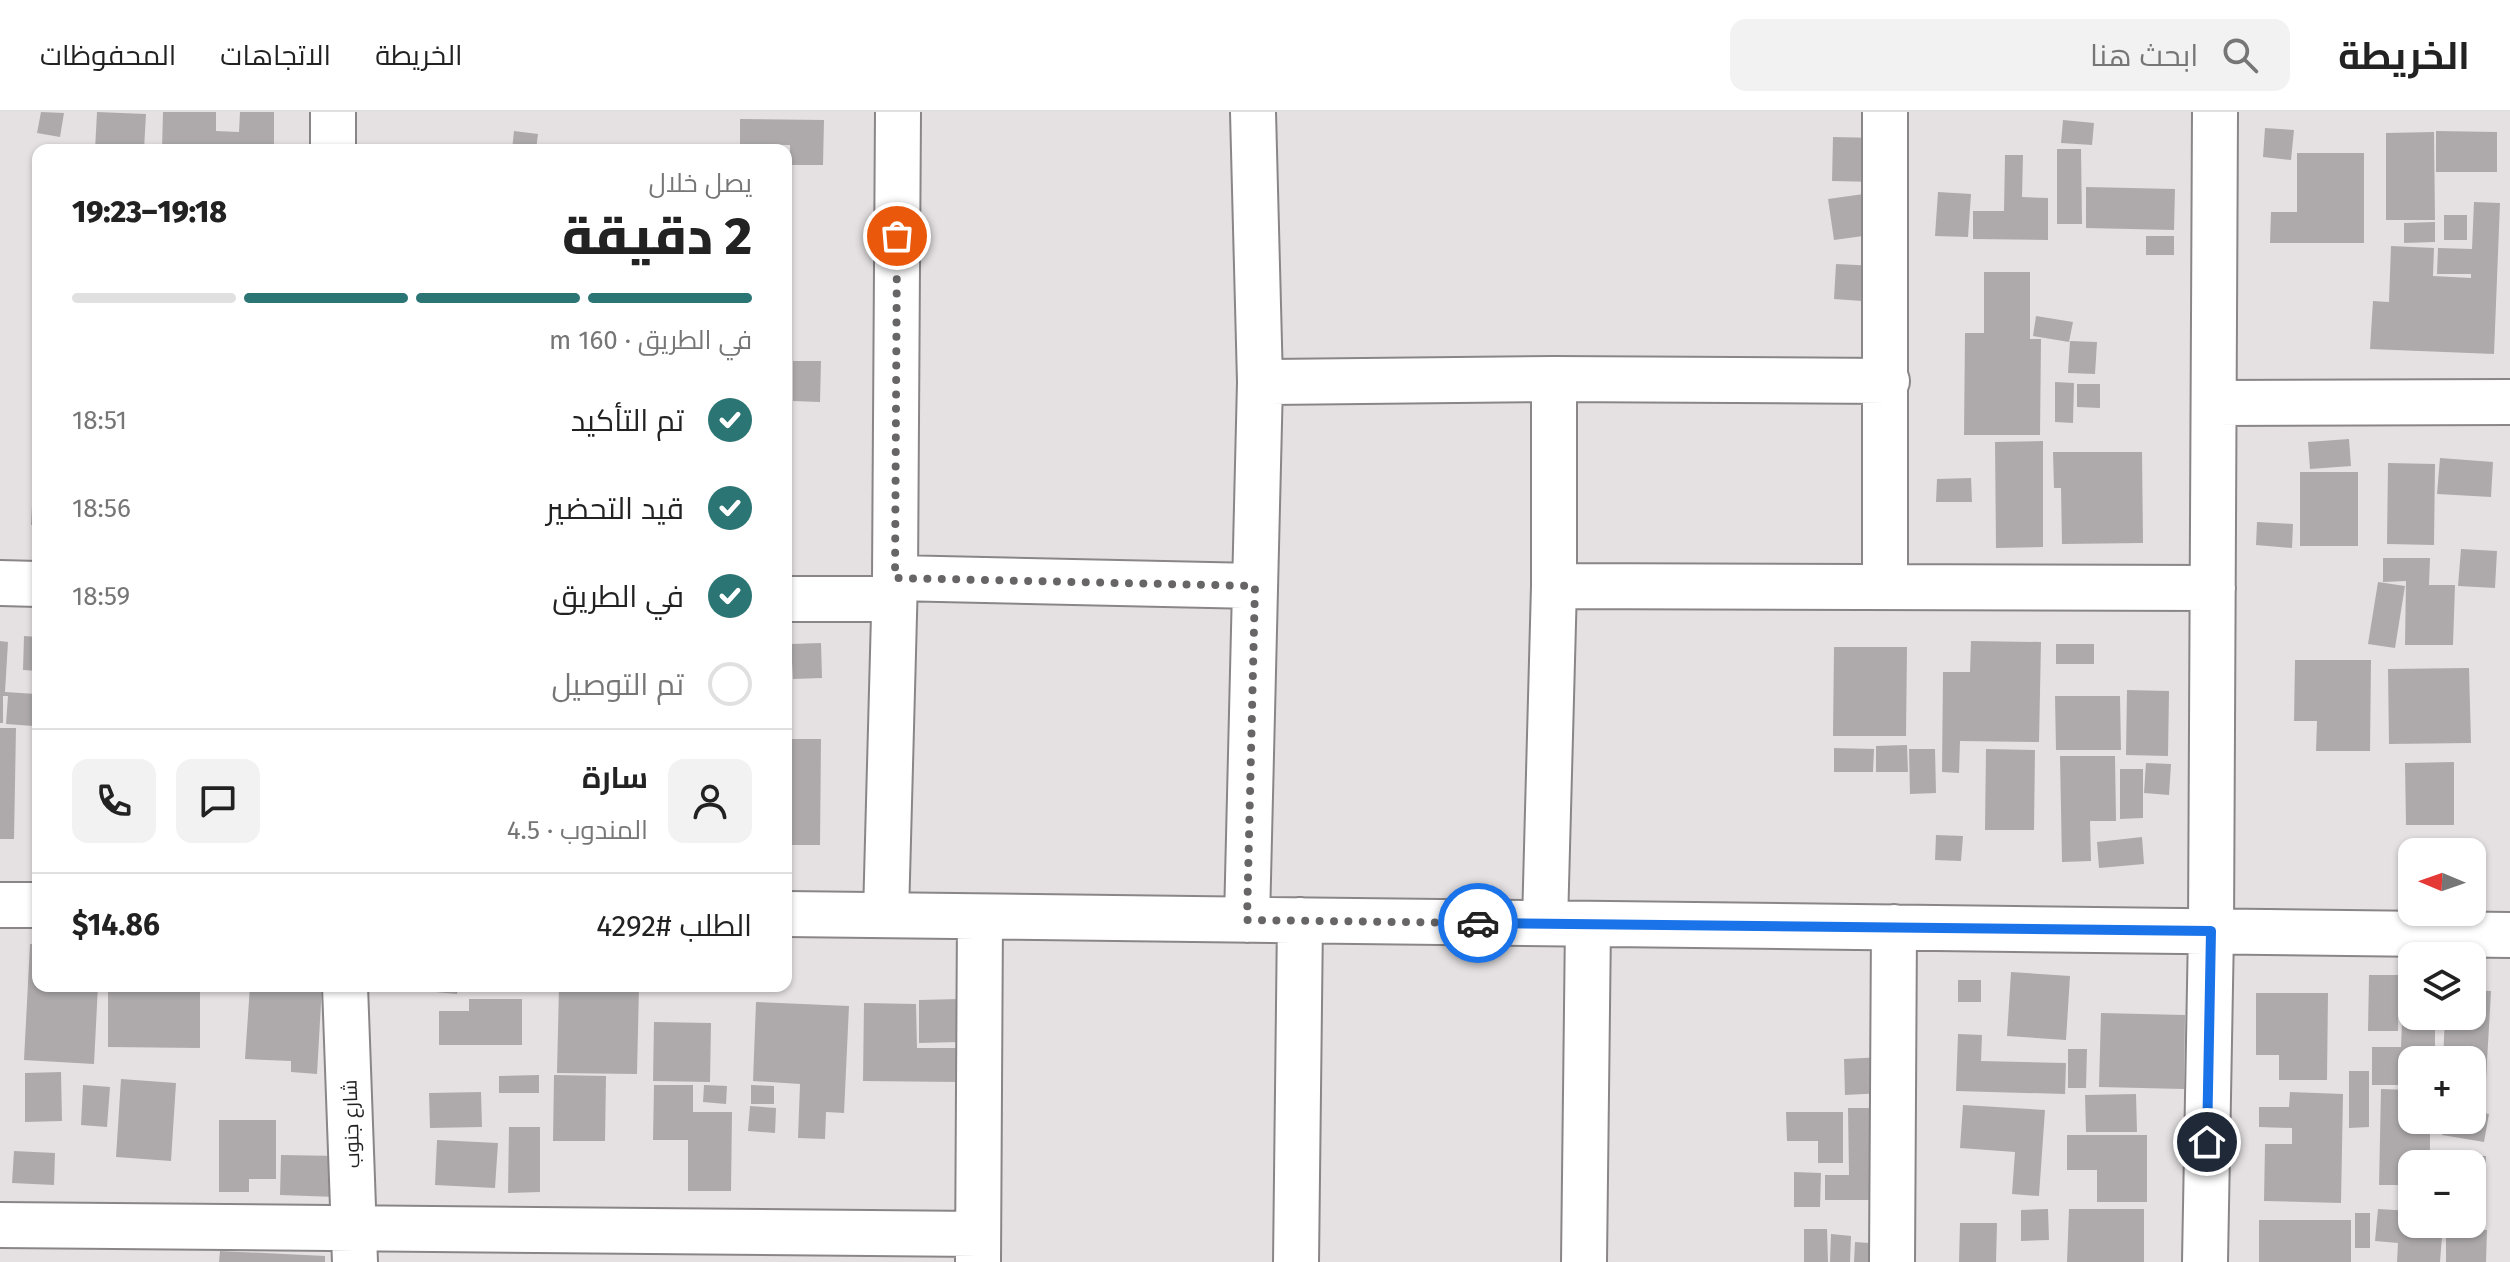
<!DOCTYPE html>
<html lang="ar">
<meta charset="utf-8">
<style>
:root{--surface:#fff;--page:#f2f2f2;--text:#222;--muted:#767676;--line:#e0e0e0;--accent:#2b7574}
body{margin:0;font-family:"Fira Sans",Cairo,sans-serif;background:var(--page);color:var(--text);direction:rtl;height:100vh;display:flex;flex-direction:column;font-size:30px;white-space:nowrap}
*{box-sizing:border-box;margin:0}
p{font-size:26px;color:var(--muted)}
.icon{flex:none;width:44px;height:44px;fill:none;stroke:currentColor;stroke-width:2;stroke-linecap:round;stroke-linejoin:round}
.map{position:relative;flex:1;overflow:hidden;direction:ltr}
.side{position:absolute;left:32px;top:32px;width:760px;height:848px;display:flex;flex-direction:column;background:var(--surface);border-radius:16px;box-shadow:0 2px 6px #0004;direction:rtl}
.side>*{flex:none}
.needle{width:52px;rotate:272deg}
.tools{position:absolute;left:2398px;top:726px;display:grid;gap:16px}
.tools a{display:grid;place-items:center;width:88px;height:88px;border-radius:16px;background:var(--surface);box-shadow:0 2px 6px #0004;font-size:40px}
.pin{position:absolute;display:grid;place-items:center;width:68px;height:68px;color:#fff;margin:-34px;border:4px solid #fff;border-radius:50%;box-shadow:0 2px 8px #0007}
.courier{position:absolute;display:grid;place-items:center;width:80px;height:80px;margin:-40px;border:6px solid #1a73e8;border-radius:50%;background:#fff;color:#222;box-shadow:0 2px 10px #0007}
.summary em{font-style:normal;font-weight:800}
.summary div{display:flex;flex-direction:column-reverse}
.summary{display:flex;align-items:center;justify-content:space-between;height:136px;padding:0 40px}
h1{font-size:52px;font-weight:800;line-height:60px}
.bar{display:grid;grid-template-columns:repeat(4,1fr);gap:12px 8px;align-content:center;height:96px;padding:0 40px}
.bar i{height:10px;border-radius:6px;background:var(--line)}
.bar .selected{background:var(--accent)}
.bar p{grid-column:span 4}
.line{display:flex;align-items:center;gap:20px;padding:0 40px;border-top:2px solid var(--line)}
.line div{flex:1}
.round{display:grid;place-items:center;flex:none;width:84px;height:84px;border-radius:16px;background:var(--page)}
ol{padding:0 40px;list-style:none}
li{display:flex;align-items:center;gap:24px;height:88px}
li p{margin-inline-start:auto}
li .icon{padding:8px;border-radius:50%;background:var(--accent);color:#fff;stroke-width:4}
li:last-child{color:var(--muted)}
li i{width:44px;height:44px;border:4px solid var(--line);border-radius:50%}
header{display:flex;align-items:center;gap:48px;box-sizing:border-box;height:112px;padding:0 40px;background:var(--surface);border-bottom:2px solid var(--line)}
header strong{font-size:38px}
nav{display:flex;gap:44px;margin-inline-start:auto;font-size:28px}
.search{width:560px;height:72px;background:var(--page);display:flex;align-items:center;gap:20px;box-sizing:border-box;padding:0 28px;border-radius:16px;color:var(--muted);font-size:30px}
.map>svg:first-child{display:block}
</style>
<header>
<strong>الخريطة</strong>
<div class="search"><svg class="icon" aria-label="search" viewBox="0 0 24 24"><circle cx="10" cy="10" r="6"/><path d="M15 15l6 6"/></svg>ابحث هنا</div>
<nav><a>الخريطة</a><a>الاتجاهات</a><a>المحفوظات</a></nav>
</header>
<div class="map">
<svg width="2510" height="1150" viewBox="0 0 2510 1150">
<rect width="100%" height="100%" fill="#e5e1e3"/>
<path fill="#aeaaac" d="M41,0L64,1L60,25L37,21Z
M97,0L146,2L144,38H95Z
M163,0H216V19L239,20L240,0H274V38H162Z
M740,7L824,8L823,53H790V33L740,32Z
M2063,8L2094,11L2092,33L2061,31Z
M2265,16L2294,18L2291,48L2263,45Z
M514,19L538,22L536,38H512Z
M2436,19L2497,20V60H2436Z
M2434,20L2435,108H2386V21Z
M1833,25L1878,26L1877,70L1832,69Z
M2057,37H2081L2082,112H2057Z
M2297,41H2364V131H2270L2271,100H2297Z
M2005,43H2023L2022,85L2048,86V128L1973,127V99H2004Z
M2086,75L2175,77L2174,118L2086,116Z
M1878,80L1885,121L1834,128L1828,87Z
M1938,80L1971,82L1968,125L1935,124Z
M2474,90L2500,91L2494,242L2370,237L2373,189L2389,190L2391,134L2434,136L2433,164L2471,166V162H2437L2438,136L2472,137Z
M2444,103H2467V128H2444Z
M2435,110V130L2404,131V111Z
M2146,124H2174V143H2146Z
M1836,152L1878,154L1876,190L1834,187Z
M1984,160H2030V227H2041L2040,323H1964L1965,221H1984Z
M2036,204L2073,210L2069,230L2033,224Z
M2070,229L2097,230L2095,262L2068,261Z
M793,249H821L820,290L793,289Z
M2055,270L2074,271L2073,311L2055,310Z
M2077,272H2100V296L2077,295Z
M2349,327L2351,354L2310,357L2308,330Z
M2043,329V435L1996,436L1995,330Z
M35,334H38V413H31Z
M2053,340H2142L2143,431L2062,432L2061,376H2054Z
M2440,346L2493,350L2491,385L2437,382Z
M2388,351L2435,352L2434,433L2387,432Z
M2300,360H2358V434H2300Z
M1971,366L1972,390H1936L1937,367Z
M2257,410L2293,412L2292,436L2256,433Z
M2461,437L2497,439L2495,476L2458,474Z
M2383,446H2430L2429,473H2455L2453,533H2405L2406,469L2383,470Z
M2378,470L2405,474L2395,536L2368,532Z
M24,524L38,525V559L23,558Z
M0,529L8,530L5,580L36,582L33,614L6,612L8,584H3V611H0Z
M1971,529L2041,530L2039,630L1960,629L1959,661L1942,660L1943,560H1970Z
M821,531L822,566L793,567L791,532Z
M2056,532H2094V552H2056Z
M1834,535H1907L1906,624H1833Z
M2295,548H2371L2370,639H2316L2317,609H2294Z
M2469,556L2471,631L2389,632L2388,557Z
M2127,578L2169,579L2168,644L2126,643Z
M2055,584H2120L2121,638H2056Z
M0,616H16L14,727H0Z
M786,627H821L820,733H786Z
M1907,633L1908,660H1876V634Z
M1834,636L1874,637L1873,660H1834Z
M1909,637H1935L1936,681L1910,682Z
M1986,637L2035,638L2034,718H1985Z
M2060,644H2115L2116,709H2090L2091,749L2062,750Z
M2454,650V713H2406L2405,651Z
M2146,651L2171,652L2169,683L2144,681Z
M2120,657H2143V706L2120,707Z
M1936,723L1963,724L1961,749L1935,748Z
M2142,725L2144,752L2099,756L2097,730Z
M30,832H38V874H98L94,952L24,948Z
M2011,860L2070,864L2066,928L2007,924Z
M2369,863H2412V891H2398V919H2368Z
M1958,868H1981V890H1958Z
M108,874H200V936L108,935Z
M250,874H322L317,962L291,960V949L245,947Z
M435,874H458L457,882L435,880Z
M559,874H639L637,962L557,961Z
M2472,878L2491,879L2485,985H2472V948H2443L2445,904H2472Z
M2256,881H2328L2327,968H2279V943H2256Z
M469,887H522V933H439V899H469Z
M959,887V930L919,931V888Z
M756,890L849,894L844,1001L826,1000L825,1027L798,1026L800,972L753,969Z
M864,891L916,892L917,936H960V970L863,969Z
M2101,901L2185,903L2184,977L2099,975Z
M654,910L711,911L710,970L653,969Z
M2402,910H2435V948H2412V973H2372V935H2401Z
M1958,922L1982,923L1981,949L2066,951L2065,982L1956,979Z
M2068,937H2087L2086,976H2068Z
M1882,945L1884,981L1845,983L1844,947Z
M2349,959H2369V1015L2349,1016Z
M61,960L62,1009L25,1010V961Z
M539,963V981H499V964Z
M554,963L606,964L605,1029H553Z
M121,967L176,971L171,1049L116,1045Z
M83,973L110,975L107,1015L81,1013Z
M654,973H693V1000H732L731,1079H688V1028H653Z
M704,973L727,974L726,992L703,990Z
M751,973L774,974V992H751Z
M2381,977L2412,978V1008H2430V1039H2455V1052H2412V1073H2379Z
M481,980L482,1015L430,1016L429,981Z
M2290,980L2343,982L2341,1091L2264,1089L2265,1032H2292V1016L2259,1015V995H2289Z
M2136,982L2137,1020H2086L2085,983Z
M1963,993L2045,998L2039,1084L2012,1082L2015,1040L1960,1036Z
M750,994L776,996L775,1021L748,1019Z
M1848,996H1882V1088H1825V1063H1849Z
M2472,999L2489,1002L2484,1030L2442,1023L2444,1008H2472Z
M1786,1000H1843V1051H1818V1029H1787Z
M219,1008H276V1067H249V1080H219Z
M509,1015H540V1080L508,1081Z
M2067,1023H2147V1090H2097V1058H2067Z
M437,1028L498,1031L495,1076L435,1073Z
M14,1039L55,1041L54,1073L12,1071Z
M281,1043L338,1044L336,1085L280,1083Z
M2462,1043L2486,1044L2485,1096H2472V1052H2462Z
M1794,1060L1821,1061L1820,1095H1794Z
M2048,1097L2049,1128L2021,1129V1098Z
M2069,1097H2144V1150H2067Z
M2378,1097L2412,1099V1112H2443L2440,1150H2397L2398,1131L2375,1129Z
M2355,1101H2370V1136H2355Z
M2259,1108H2351V1150H2259Z
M1960,1111H1997L1996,1150H1959Z
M1804,1117H1827L1828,1150H1804Z
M2446,1117L2487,1118L2486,1150H2446Z
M1831,1122L1851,1124L1850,1150H1830Z
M1855,1130L1883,1132L1882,1150H1854Z
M220,1139L325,1144V1150H219Z"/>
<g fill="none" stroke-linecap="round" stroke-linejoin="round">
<g stroke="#8a8688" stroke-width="48">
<path id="minor" d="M333,38V0
M1260,270L1554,267L1887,269
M2214,291L2510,290
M895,466L1255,474
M0,471L38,472
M1554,474L2213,476
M1885,475V0
M786,487H894
M0,793H38
M786,802L2510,823
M886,803L895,466L898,0
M1247,808L1260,270L1253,0
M1545,811L1554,474V267
M345,874L355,1150
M0,1113L978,1122
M978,1150L980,805
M1296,1150L1300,808
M1584,1150L1588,812
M1892,1150L1894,815
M2205,1150L2211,819L2215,0"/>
</g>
<use href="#minor" stroke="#fff" stroke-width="44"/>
</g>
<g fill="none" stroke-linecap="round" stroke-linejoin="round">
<path stroke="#676566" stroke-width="8" stroke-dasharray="0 14.4" d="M897,124L895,466L1255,474L1247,808L1478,811"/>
<path stroke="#1a73e8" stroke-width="10" d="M1478,811L2211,819L2207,1030"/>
</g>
<g text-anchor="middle" stroke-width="6" stroke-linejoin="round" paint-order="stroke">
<g font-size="20" fill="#232222" stroke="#fff">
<text transform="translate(351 1012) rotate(-92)" y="7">شارع جنوب</text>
</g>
</g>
</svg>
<div class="tools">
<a><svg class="needle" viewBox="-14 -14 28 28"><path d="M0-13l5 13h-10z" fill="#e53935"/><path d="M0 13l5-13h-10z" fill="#767676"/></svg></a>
<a><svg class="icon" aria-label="layers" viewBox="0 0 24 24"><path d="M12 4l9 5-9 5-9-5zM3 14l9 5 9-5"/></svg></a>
<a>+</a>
<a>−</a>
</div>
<div class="pin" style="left:897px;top:124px;background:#ea580c"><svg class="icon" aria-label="bag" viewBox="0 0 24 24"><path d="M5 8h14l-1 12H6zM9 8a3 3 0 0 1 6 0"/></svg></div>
<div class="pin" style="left:2207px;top:1030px;background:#1f2937"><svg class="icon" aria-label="home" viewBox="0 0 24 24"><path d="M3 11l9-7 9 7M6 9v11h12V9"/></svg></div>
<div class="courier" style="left:1478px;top:811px"><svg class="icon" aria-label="car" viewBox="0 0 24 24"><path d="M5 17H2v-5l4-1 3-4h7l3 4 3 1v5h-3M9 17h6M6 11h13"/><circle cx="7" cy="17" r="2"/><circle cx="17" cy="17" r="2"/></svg></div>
<section class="side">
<div class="summary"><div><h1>2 دقيقة</h1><p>يصل خلال</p></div><em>19:18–19:23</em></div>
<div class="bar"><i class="selected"></i><i class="selected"></i><i class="selected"></i><i></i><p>في الطريق · 160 m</p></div>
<ol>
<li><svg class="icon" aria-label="check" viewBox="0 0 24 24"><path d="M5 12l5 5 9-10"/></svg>تم التأكيد<p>18:51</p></li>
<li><svg class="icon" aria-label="check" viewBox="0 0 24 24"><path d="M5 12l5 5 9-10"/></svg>قيد التحضير<p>18:56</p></li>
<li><svg class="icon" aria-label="check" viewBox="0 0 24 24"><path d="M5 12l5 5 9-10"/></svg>في الطريق<p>18:59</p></li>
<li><i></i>تم التوصيل</li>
</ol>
<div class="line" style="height:144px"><a class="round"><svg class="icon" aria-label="person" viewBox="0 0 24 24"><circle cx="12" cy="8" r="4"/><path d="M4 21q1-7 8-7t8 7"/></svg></a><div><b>سارة</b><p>المندوب · 4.5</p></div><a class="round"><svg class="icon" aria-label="chat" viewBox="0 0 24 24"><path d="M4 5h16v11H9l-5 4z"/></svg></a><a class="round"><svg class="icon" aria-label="phone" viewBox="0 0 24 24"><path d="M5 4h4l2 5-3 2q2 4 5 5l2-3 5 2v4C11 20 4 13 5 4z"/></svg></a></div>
<div class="line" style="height:104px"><div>الطلب #4292</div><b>$14.86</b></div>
</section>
</div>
